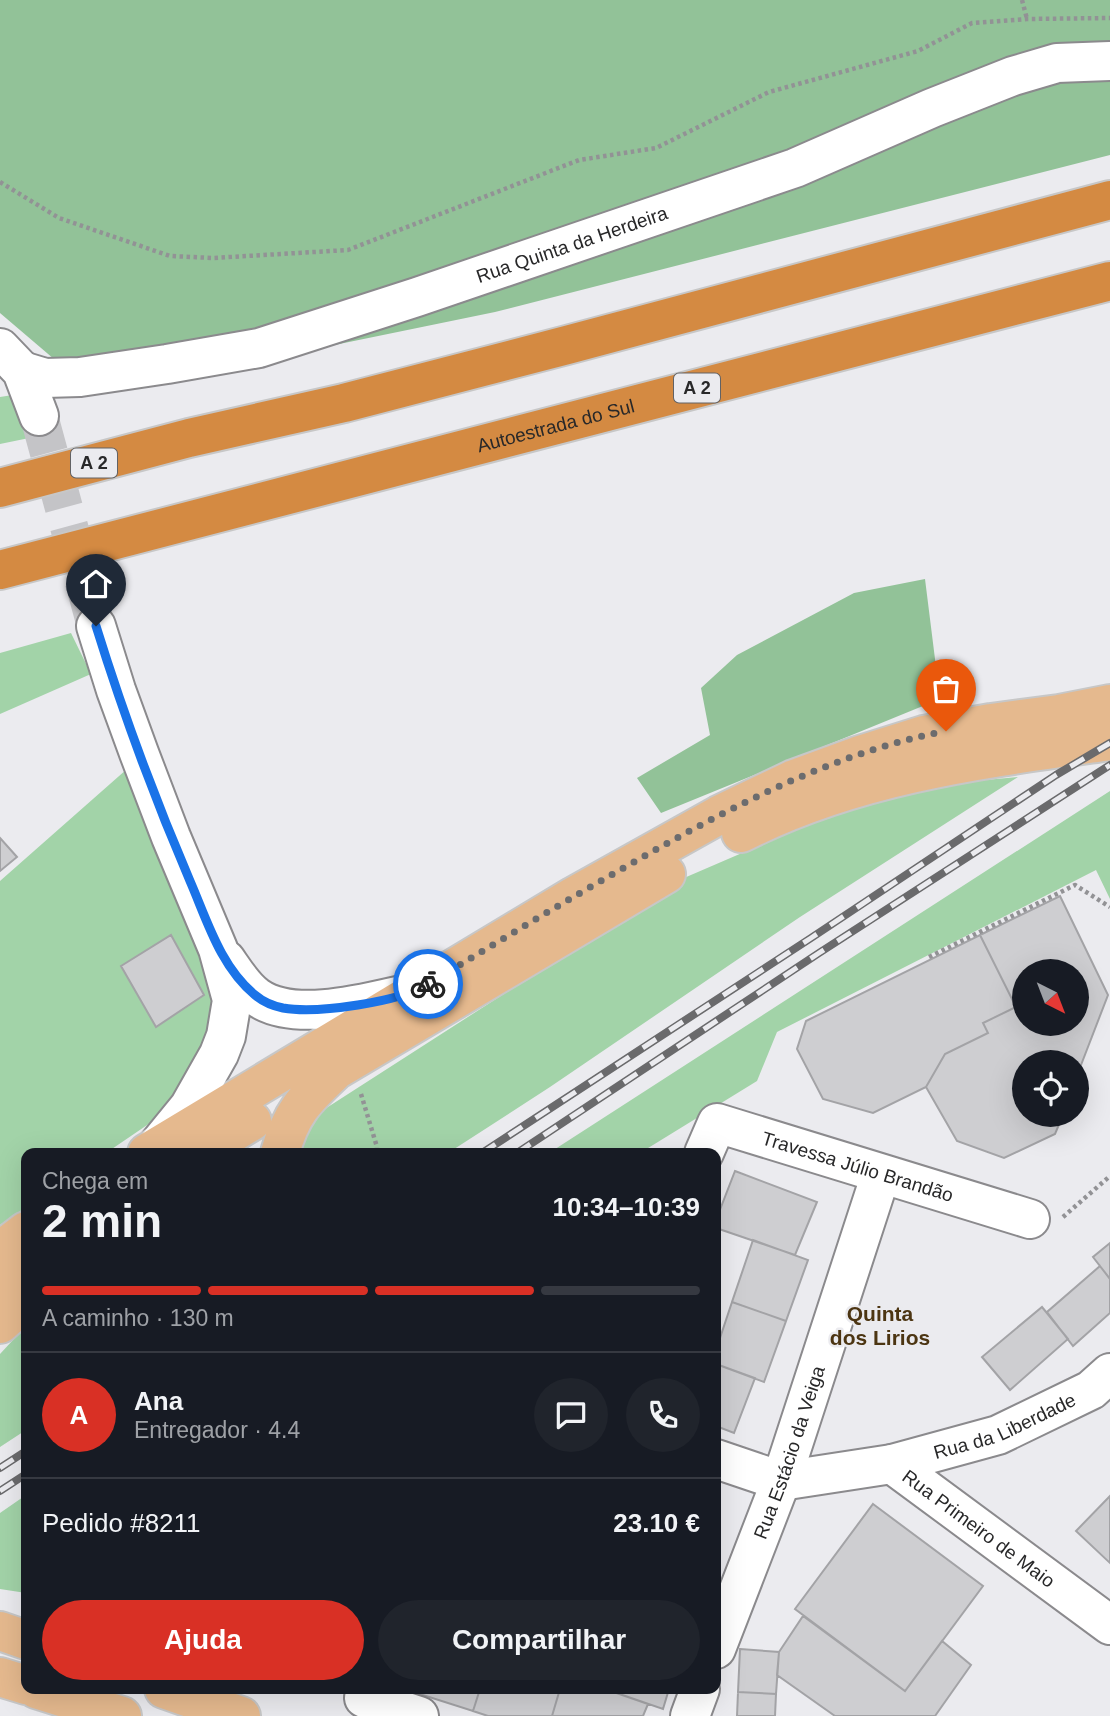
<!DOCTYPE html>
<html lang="pt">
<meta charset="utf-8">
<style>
:root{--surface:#171b24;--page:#20242c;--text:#f1f3f6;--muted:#9ea1a6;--line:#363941;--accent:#d93025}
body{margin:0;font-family:Helvetica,sans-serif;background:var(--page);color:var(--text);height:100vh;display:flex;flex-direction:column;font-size:26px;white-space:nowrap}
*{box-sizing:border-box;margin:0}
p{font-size:23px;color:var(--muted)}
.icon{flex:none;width:38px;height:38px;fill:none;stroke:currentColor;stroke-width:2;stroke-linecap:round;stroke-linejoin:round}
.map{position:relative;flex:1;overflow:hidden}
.sheet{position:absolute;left:21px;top:1148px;width:700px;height:546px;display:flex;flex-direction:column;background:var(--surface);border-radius:14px;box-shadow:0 7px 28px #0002}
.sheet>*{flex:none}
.needle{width:46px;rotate:138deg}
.controls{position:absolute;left:1012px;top:959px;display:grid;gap:14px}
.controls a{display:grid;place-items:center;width:77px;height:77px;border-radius:50%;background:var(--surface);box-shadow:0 7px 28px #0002;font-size:35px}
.pin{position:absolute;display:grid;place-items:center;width:60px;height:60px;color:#fff;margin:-72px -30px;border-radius:50% 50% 50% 0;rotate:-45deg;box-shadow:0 0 7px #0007}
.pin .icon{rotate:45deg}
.courier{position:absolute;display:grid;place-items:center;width:70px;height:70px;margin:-35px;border:5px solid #1a73e8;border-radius:50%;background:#fff;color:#222;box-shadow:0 2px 9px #0007}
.summary em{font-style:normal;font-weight:600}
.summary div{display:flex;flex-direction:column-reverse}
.summary{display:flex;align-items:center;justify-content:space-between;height:119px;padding:0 21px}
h1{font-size:46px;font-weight:600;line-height:52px}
.bar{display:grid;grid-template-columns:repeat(4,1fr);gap:10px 7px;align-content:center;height:84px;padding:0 21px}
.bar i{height:9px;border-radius:5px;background:var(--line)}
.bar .on{background:var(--accent)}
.bar p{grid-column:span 4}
.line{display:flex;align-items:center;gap:18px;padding:0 21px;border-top:2px solid var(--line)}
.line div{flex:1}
.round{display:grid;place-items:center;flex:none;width:74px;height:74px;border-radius:37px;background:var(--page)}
.cta{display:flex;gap:14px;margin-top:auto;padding:14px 21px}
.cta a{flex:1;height:80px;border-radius:42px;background:var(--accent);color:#fff;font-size:28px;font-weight:600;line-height:80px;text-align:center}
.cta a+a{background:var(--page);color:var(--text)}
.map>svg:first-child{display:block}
</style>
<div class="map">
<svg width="1110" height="1716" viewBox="0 0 1110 1716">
<rect width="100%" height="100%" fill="#ebebef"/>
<path fill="#a2d3a8" d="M19,394L34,437L0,444V397Z
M71,633L91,674L0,714V653Z
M127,769L219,994L217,1043L153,1121L106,1153H26V1207L0,1225V881Z
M1018,777L800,917L550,1087L448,1153H299L317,1114L684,878L805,826L865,802L952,783Z
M1110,791V899L1096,870L777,1032L757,1081L640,1153H549Z
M26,1326V1430L0,1447V1354Z
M26,1495V1593L0,1589V1513Z"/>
<path fill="#92c298" d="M0,0H1110V155L495,312L95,394L0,313Z
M925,579L940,699L661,813L637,778L710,735L701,688L737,655L854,593Z"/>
<path fill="#ceced1" stroke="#a3a3a6" stroke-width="2" fill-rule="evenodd" d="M0,838L17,857L0,871Z
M1060,896L1108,995L1076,1078V1062H1024V1115H1063L1055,1134L1004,1158L957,1141L926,1087L945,1054L988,1033L983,1023L1016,1007L980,935ZM1024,971H1076V1024H1024Z
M171,935L204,995L156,1027L121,966Z
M980,935L1016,1007L983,1023L988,1033L945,1054L926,1087L873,1113L823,1099L797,1049L806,1021Z
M735,1171L817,1202L795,1255L716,1228V1220Z
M753,1240L808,1260L786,1321L732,1302Z
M1110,1243V1279L1093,1257Z
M1100,1266L1110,1279V1313L1073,1346L1047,1312Z
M732,1302L786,1321L764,1382L716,1364V1350Z
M1042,1307L1068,1339L1010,1390L982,1357Z
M716,1364L755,1378L734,1433L716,1426Z
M1110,1496V1563L1076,1531Z
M873,1504L983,1586L905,1691L795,1609Z
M803,1616L905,1691L942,1641L971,1665L935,1716H835L777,1675L779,1652Z
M740,1649L779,1652L776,1694L738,1692Z
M404,1689H480L473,1711Z
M480,1689H560L552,1716H488L473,1711Z
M560,1689H605L648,1704L643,1716H552Z
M605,1689H669L663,1709Z
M738,1692L776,1694L775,1716H737Z"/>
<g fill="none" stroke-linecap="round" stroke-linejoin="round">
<path stroke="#c4c4c7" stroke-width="38" stroke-dasharray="38 19" stroke-linecap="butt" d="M39,416L96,626"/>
<g stroke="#8b8a8d" stroke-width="42">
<g id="minor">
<path d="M0,348L22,371L39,416"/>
<path id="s1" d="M22,371L45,378L80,377L167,364L259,348L417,297L795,168L932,108L1013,76L1057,63L1110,61"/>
<path d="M96,626L116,690L139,753L171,837L218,949L232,1000L226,1036L219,1054L189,1107L158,1145"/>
<path d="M226,960C235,973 244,988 257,997C294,1023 366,1003 406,994"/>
<path id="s2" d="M704,1153L717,1123L1030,1219"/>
<path id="s3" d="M716,1459L781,1481L892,1464L1110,1625"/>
<path id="s4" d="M892,1464L998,1435L1091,1390L1110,1373"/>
<path id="s5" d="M716,1649L781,1481L881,1174"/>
<path d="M367,1689L364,1698L419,1716"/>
<path d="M690,1716L700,1689"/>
</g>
</g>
<g stroke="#c7c7c7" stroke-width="42">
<path id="major" d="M741,833C858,774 982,759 1110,741
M321,1079L666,874
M147,1153L574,896L719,815L794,779L857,756L924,735L991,723L1059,714L1110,704
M200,1153L252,1121
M280,1153C291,1113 304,1100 334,1072
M0,1251L26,1231
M0,1288L26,1265
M0,1324L26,1301
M0,1631L26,1640
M0,1677L26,1685
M36,1689L122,1716
M164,1689L241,1716"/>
</g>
<g stroke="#c7c7c7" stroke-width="42">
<g id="highway">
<path d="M0,488L189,438L344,403L567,345L1110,200"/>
<path id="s6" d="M0,570L1110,281"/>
</g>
</g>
<path stroke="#929295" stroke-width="4.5" stroke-dasharray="3.5 3.5" stroke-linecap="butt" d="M1022,0L1027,19
M0,182L59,218L170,256L213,258L348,250L579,160L656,148L769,92L918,51L972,23L1027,19L1110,18
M929,957L1075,885L1110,907
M361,1094L377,1147V1153
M1063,1217L1110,1176"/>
<use href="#minor" stroke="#fff" stroke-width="38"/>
<use href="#major" stroke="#e5b98e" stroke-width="38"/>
<use href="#highway" stroke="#d48a42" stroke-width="38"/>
<g stroke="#6a6a6c" stroke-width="8">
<path id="rail" d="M482,1153L811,938L1056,775L1110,743
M517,1153L819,953L1110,765
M0,1468L26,1451
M0,1491L26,1474"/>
</g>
<use href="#rail" stroke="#ebebef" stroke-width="5" stroke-dasharray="16" stroke-linecap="butt"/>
</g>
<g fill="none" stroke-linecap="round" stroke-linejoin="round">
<path stroke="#6c6c6e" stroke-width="7" stroke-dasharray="0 12.6" d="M428,984C504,938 580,892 657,849C748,798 843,751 946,731"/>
<path stroke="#1a73e8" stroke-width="9" d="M96,626C123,713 154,797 190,881C207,920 220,966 255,995C262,1001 273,1006 283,1008C317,1014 400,1002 428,984"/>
</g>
<g text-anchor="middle" stroke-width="5" stroke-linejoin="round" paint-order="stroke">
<g fill="#ebebef" stroke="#626264" stroke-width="2">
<rect x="674" y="373.5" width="46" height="29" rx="5"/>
<rect x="71" y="448.5" width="46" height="29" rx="5"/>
</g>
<g font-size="18" font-weight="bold" fill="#282829">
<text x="697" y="394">A 2</text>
<text x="94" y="469">A 2</text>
</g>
<g font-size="19" fill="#282829" stroke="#ebebef">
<text dy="7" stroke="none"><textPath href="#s1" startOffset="570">Rua Quinta da Herdeira</textPath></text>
<text dy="7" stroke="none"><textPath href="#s6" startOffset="574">Autoestrada do Sul</textPath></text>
<text dy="7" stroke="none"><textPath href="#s2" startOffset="180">Travessa Júlio Brandão</textPath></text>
<text dy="7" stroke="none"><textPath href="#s4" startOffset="119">Rua da Liberdade</textPath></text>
<text dy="7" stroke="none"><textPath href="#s5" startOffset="210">Rua Estácio da Veiga</textPath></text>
<text dy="7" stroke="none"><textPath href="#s3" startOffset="289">Rua Primeiro de Maio</textPath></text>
</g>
<g font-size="21" font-weight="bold" fill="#4c3512" stroke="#ebebef">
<text x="880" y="1321">Quinta<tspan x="880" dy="24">dos Lirios</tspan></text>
</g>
</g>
</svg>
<div class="controls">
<a><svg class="needle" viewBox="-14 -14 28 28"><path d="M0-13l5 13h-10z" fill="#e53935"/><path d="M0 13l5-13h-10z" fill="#9ea1a6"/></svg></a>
<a><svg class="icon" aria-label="locate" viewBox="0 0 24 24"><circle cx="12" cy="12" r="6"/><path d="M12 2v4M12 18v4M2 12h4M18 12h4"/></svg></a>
</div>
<div class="pin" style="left:946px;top:731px;background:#ea580c"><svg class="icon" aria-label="bag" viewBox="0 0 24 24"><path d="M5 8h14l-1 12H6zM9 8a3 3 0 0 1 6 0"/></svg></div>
<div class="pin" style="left:96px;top:626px;background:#1f2937"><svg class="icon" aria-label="home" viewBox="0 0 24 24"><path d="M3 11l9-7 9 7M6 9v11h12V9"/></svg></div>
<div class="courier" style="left:428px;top:984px"><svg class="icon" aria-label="bike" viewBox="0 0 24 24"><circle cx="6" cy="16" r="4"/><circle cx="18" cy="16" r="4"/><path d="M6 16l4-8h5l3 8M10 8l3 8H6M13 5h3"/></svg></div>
<section class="sheet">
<div class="summary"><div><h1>2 min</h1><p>Chega em</p></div><em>10:34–10:39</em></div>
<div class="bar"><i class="on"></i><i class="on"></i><i class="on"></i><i></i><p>A caminho · 130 m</p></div>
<div class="line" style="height:126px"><b class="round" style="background:var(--accent);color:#fff">A</b><div><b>Ana</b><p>Entregador · 4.4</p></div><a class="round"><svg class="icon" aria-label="chat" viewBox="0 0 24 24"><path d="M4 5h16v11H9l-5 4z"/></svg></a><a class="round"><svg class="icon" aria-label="phone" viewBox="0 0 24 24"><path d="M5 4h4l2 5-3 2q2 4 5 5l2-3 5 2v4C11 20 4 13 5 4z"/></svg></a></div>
<div class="line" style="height:91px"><div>Pedido #8211</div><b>23.10 €</b></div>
<div class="cta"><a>Ajuda</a><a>Compartilhar</a></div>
</section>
</div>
